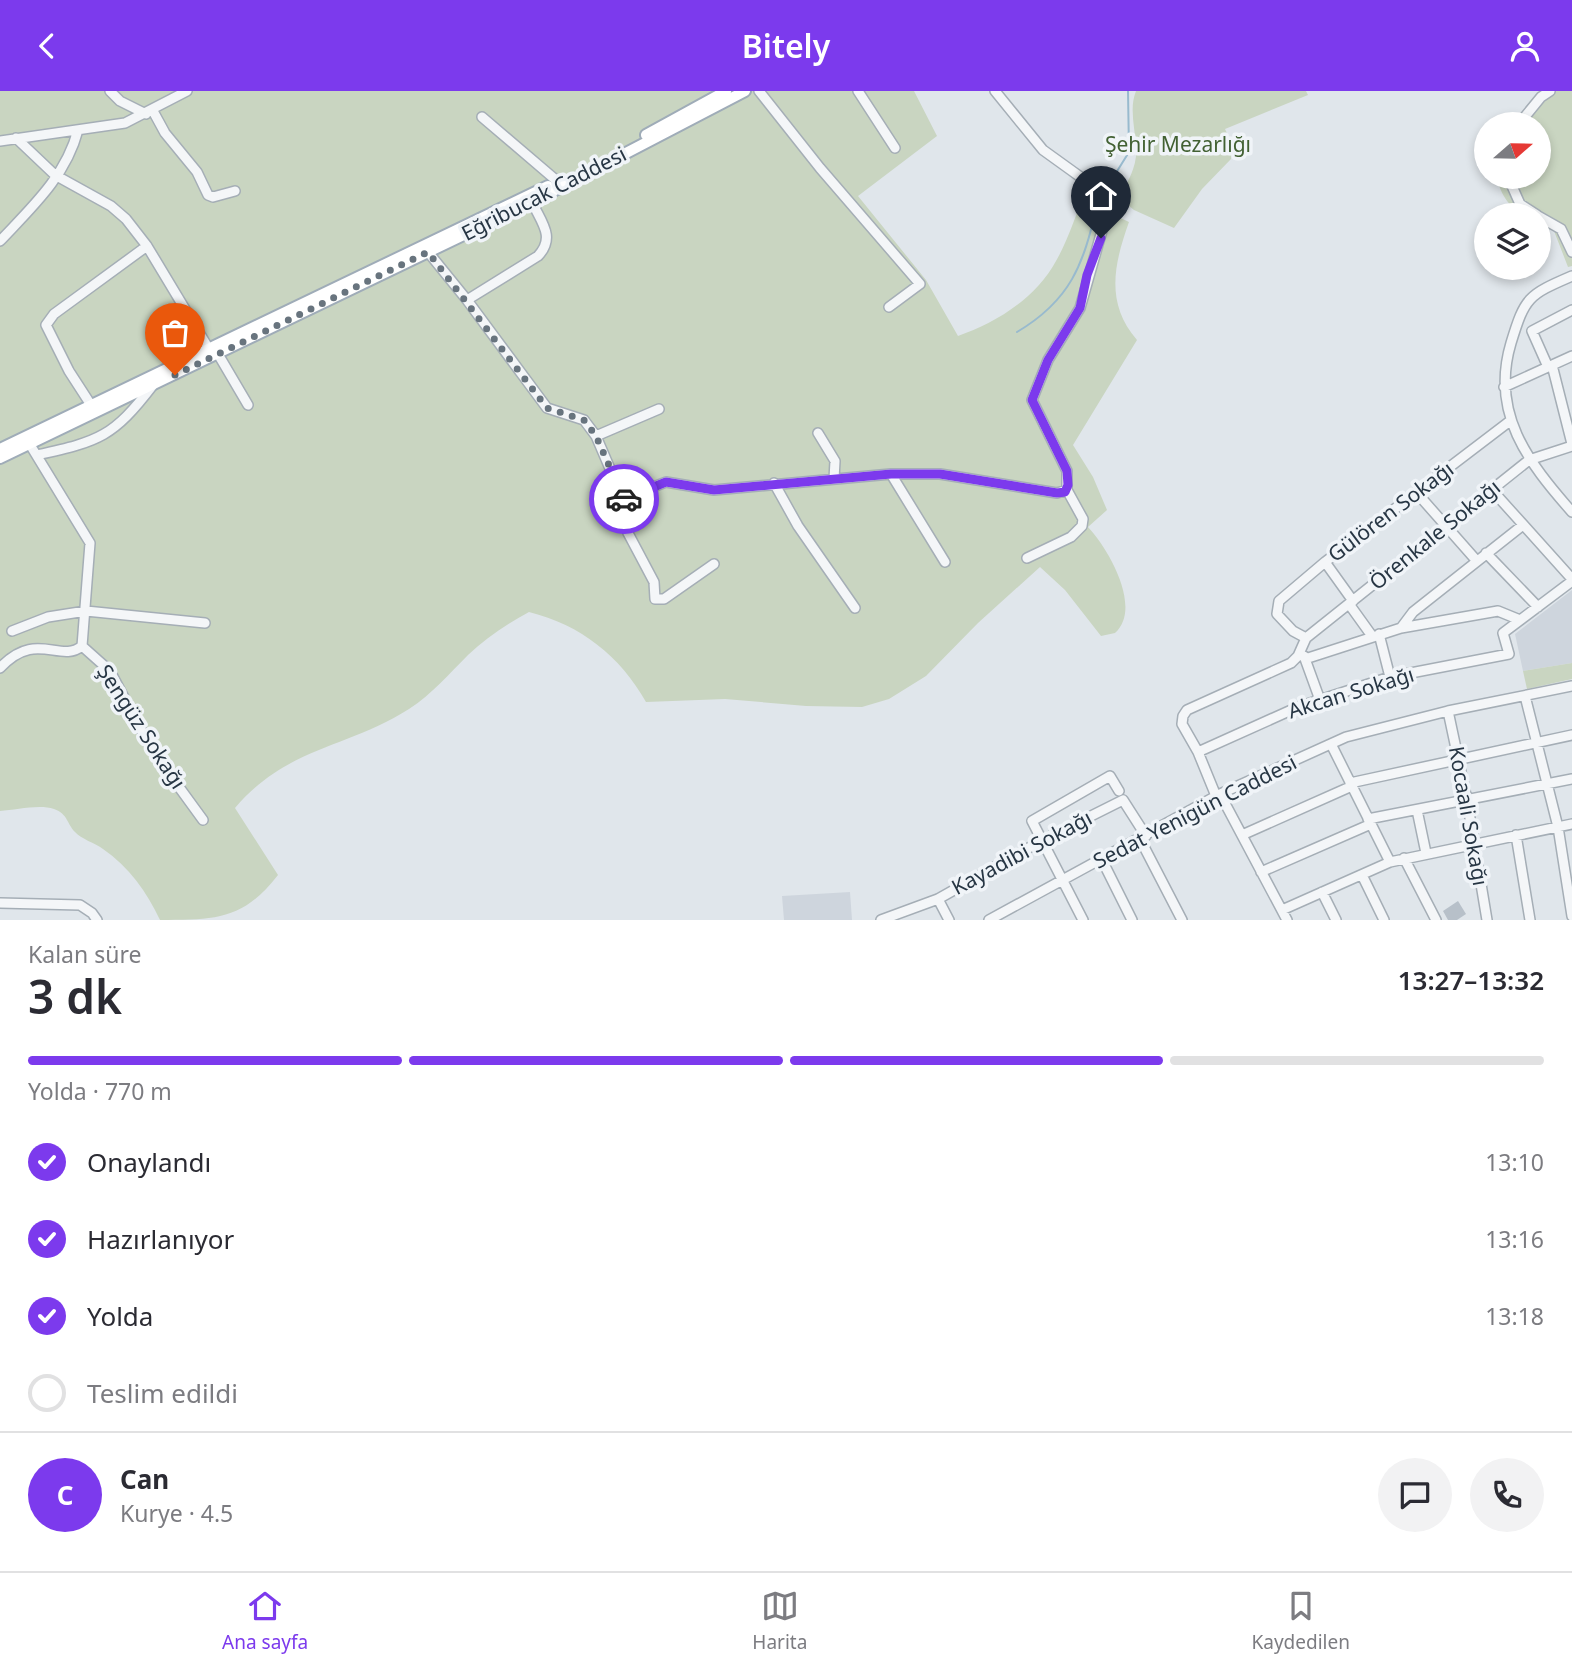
<!DOCTYPE html>
<html lang="tr">
<meta charset="utf-8">
<style>
:root{--surface:#fff;--page:#f2f2f3;--text:#2b2b33;--muted:#7c7c81;--line:#e1e1e2;--accent:#7c3aed}
body{margin:0;font-family:"Noto Sans",sans-serif;background:var(--page);color:var(--text);height:100vh;display:flex;flex-direction:column;font-size:26px;white-space:nowrap}
*{box-sizing:border-box;margin:0}
p{font-size:23px;color:var(--muted)}
.icon{flex:none;width:38px;height:38px;fill:none;stroke:currentColor;stroke-width:2;stroke-linecap:round;stroke-linejoin:round}
.map{position:relative;height:829px;overflow:hidden}
.drawer{display:flex;flex-direction:column;background:var(--surface);flex:1}
.drawer>*{flex:none}
.needle{width:46px;rotate:70deg}
.controls{position:absolute;left:1474px;top:21px;display:grid;gap:14px}
.controls a{display:grid;place-items:center;width:77px;height:77px;border-radius:50%;background:var(--surface);box-shadow:0 4px 10px #0003;font-size:35px}
.pin{position:absolute;display:grid;place-items:center;width:60px;height:60px;color:#fff;margin:-72px -30px;border-radius:50% 50% 50% 0;rotate:-45deg;box-shadow:0 0 7px #0007}
.pin .icon{rotate:45deg}
.courier{position:absolute;display:grid;place-items:center;width:70px;height:70px;margin:-35px;border:5px solid #7c3aed;border-radius:50%;background:#fff;color:#222;box-shadow:0 2px 9px #0007}
.summary em{font-style:normal;font-weight:600}
.summary div{display:flex;flex-direction:column-reverse}
.summary{display:flex;align-items:center;justify-content:space-between;height:119px;padding:0 28px}
h1{font-size:46px;font-weight:600;line-height:52px}
.bar{display:grid;grid-template-columns:repeat(4,1fr);gap:10px 7px;align-content:center;height:84px;padding:0 28px}
.bar i{height:9px;border-radius:5px;background:var(--line)}
.bar .selected{background:var(--accent)}
.bar p{grid-column:span 4}
.line{display:flex;align-items:center;gap:18px;padding:0 28px;border-top:2px solid var(--line)}
.line div{flex:1}
.round{display:grid;place-items:center;flex:none;width:74px;height:74px;border-radius:37px;background:var(--page)}
ol{padding:0 28px;list-style:none}
li{display:flex;align-items:center;gap:21px;height:77px}
li p{margin-inline-start:auto}
li .icon{padding:7px;border-radius:50%;background:var(--accent);color:#fff;stroke-width:4}
li:last-child{color:var(--muted)}
li i{width:38px;height:38px;border:4px solid var(--line);border-radius:50%}
header{display:flex;justify-content:space-between;align-items:center;height:91px;padding:0 28px;background:var(--accent);color:#fff;font-size:32px;font-weight:600}
.tabs{display:flex;justify-content:space-around;align-items:center;height:98px;border-top:2px solid var(--line);background:var(--surface);font-size:19px;color:var(--muted)}
.tabs a{display:grid;justify-items:center;gap:4px}
.tabs .selected{color:var(--accent)}
.map>svg:first-child{display:block}
</style>
<header><svg class="icon" aria-label="back" viewBox="0 0 24 24"><path d="M15 5l-7 7 7 7"/></svg>Bitely<svg class="icon" aria-label="person" viewBox="0 0 24 24"><circle cx="12" cy="8" r="4"/><path d="M4 21q1-7 8-7t8 7"/></svg></header>
<div class="map">
<svg width="1572" height="829" viewBox="0 0 1572 829">
<rect width="100%" height="100%" fill="#e0e6eb"/>
<path fill="#ced5dd" d="M1572,499V572L1523,580L1515,543Z
M850,801L852,829H784L782,805Z"/>
<path fill="#c9d5c1" d="M0,0H914L937,45L858,105L926,189L958,245C996,232 1036,207 1056,170C1067,151 1074,129 1082,109L1129,131C1114,173 1105,212 1137,249L1073,354L1093,386L1107,419L1088,436C1108,457 1143,517 1115,542L1101,545L1065,499L1040,476L978,532L926,585L889,608L862,616L806,615L725,608L646,611C620,565 581,534 529,521C507,533 486,547 468,564C449,583 432,603 409,618C346,658 288,655 235,717L278,784C243,829 216,829 160,829C147,801 129,776 103,758C95,752 81,748 75,741C67,733 68,723 54,718C39,713 16,719 0,720Z
M1136,0H1306L1308,4L1225,38L1233,55L1231,68L1202,98L1174,137L1134,119L1118,106C1129,91 1138,73 1136,55C1135,37 1129,17 1136,0Z
M1543,0H1572V175L1568,176L1554,140L1538,131V124C1512,124 1503,108 1496,86H1538V33H1511Z
M1572,572V588L1527,598L1523,580Z"/>
<g fill="none" stroke-linecap="round" stroke-linejoin="round">
<path stroke="#98bace" stroke-width="2" d="M1106,98L1129,61L1128,0
M1017,241C1071,209 1083,174 1097,115"/>
</g>
<path fill="#b7c0c9" d="M1458,810L1466,823L1457,829H1448L1443,820Z"/>
<g fill="none" stroke-linecap="round" stroke-linejoin="round">
<g stroke="#a5aeb6" stroke-width="12">
<path id="minor" d="M110,0L120,10L146,23
M759,0L820,77L920,193L889,216
M858,0L895,57
M153,20L165,42L197,81L208,104L213,106L235,100
M482,26L557,90
M1519,33L1541,6L1550,0
M16,47L55,84L111,115L126,128L147,155L209,258
M0,50L125,32L187,0
M1508,86L1520,113L1537,124
M532,111C541,131 556,146 538,165L467,209L547,317L584,329L596,345L623,408L628,442L654,491L655,508H664L714,473
M1538,125L1561,138L1572,161
M0,150C32,116 66,85 78,39
M428,161L467,209
M1572,185C1528,204 1525,206 1511,252C1490,322 1528,371 1572,421
M218,263L248,314
M1552,274L1572,353
M1548,276L1532,240L1572,219
M1504,296L1572,265
M91,314L69,280L46,234L54,223L147,155
M818,342L835,370L834,388
M596,345L659,318
M29,352L90,452L82,555
M37,364C100,350 113,346 153,294
M891,383L945,471
M774,392L798,435L855,517
M1492,399L1572,488
M1416,401L1476,469
M623,408L666,391L714,399L891,383H940L1057,402L1067,399V380L1032,309L1048,269L1080,217L1111,108L1043,59L995,0
M1486,462L1538,516
M1027,467L1071,446L1082,435L1083,428L1067,399
M1325,471L1353,510
M1349,513L1372,545
M1401,537L1413,521L1523,434
M12,540L48,526L86,520L205,532
M1379,543L1390,586
M1306,547L1293,540L1277,523L1279,510L1325,471L1510,330
M1306,547L1529,369L1572,355
M82,555L110,580L152,659L203,729
M1304,565L1320,609
M1305,568L1401,537L1498,520L1520,529
M0,577C36,538 60,573 82,555
M1525,605L1558,736L1572,825
M1448,620L1467,709L1487,829
M1331,653L1390,771
M1198,661L1298,616L1390,586L1509,563L1503,542L1572,490
M1350,692L1572,644
M1220,703L1287,829
M1216,705L1198,661L1182,633L1183,625L1187,619L1291,572L1298,565L1306,547
M1417,719L1426,762
M1368,728L1572,688
M1242,744L1352,695
M1516,744L1530,829
M1140,748L1182,829
M1404,767L1436,829
M1102,769L1132,829
M1261,781L1371,733
M1362,784L1384,829
M1322,801L1336,829
M938,808L949,829
M0,812L80,814L92,822L97,829
M1282,819L1390,771L1572,733
M881,829L938,808L1041,750L1123,709L1146,745
M989,829L1220,703L1346,646L1448,620L1572,595
M1083,829L1032,730L1110,685L1119,700"/>
</g>
<g stroke="#9facb8" stroke-width="14">
<path id="major" d="M646,44L726,0
M0,358L548,95
M0,367L532,111L745,0"/>
</g>
<use href="#minor" stroke="#f4f6f8" stroke-width="9"/>
<use href="#major" stroke="#fff" stroke-width="10"/>
</g>
<g fill="none" stroke-linecap="round" stroke-linejoin="round">
<path stroke="#68747e" stroke-width="7" stroke-dasharray="0 12.6" d="M175,284L428,161L547,317L584,329L596,345L624,408"/>
<path stroke="#7c3aed" stroke-width="9" d="M624,408L666,391L714,399L891,383H940L1057,402L1065,401L1068,394L1067,380L1032,309L1048,269L1080,217L1087,184L1101,147"/>
</g>
<g text-anchor="middle" stroke-width="7" stroke-linejoin="round" paint-order="stroke">
<g font-size="21" fill="#426133" stroke="#f0f4f8">
<text x="1178" y="61">Şehir Mezarlığı</text>
</g>
<g font-size="21" fill="#273644" stroke="#f0f4f8">
<text transform="translate(544 103) rotate(-27)" y="7">Eğribucak Caddesi</text>
<text transform="translate(1391 421) rotate(-37)" y="7">Gülören Sokağı</text>
<text transform="translate(1435 444) rotate(-39)" y="7">Örenkale Sokağı</text>
<text transform="translate(1351 602) rotate(-17)" y="7">Akcan Sokağı</text>
<text transform="translate(141 636) rotate(57)" y="7">Şengüz Sokağı</text>
<text transform="translate(1195 721) rotate(-27)" y="7">Sedat Yenigün Caddesi</text>
<text transform="translate(1468 725) rotate(80)" y="7">Kocaali Sokağı</text>
<text transform="translate(1022 762) rotate(-28)" y="7">Kayadibi Sokağı</text>
</g>
</g>
</svg>
<div class="controls">
<a><svg class="needle" viewBox="-14 -14 28 28"><path d="M0-13l5 13h-10z" fill="#e53935"/><path d="M0 13l5-13h-10z" fill="#7c7c81"/></svg></a>
<a><svg class="icon" aria-label="layers" viewBox="0 0 24 24"><path d="M12 4l9 5-9 5-9-5zM3 14l9 5 9-5"/></svg></a>
</div>
<div class="pin" style="left:175px;top:284px;background:#ea580c"><svg class="icon" aria-label="bag" viewBox="0 0 24 24"><path d="M5 8h14l-1 12H6zM9 8a3 3 0 0 1 6 0"/></svg></div>
<div class="pin" style="left:1101px;top:147px;background:#1f2937"><svg class="icon" aria-label="home" viewBox="0 0 24 24"><path d="M3 11l9-7 9 7M6 9v11h12V9"/></svg></div>
<div class="courier" style="left:624px;top:408px"><svg class="icon" aria-label="car" viewBox="0 0 24 24"><path d="M5 17H2v-5l4-1 3-4h7l3 4 3 1v5h-3M9 17h6M6 11h13"/><circle cx="7" cy="17" r="2"/><circle cx="17" cy="17" r="2"/></svg></div>
</div>
<section class="drawer">
<div class="summary"><div><h1>3 dk</h1><p>Kalan süre</p></div><em>13:27–13:32</em></div>
<div class="bar"><i class="selected"></i><i class="selected"></i><i class="selected"></i><i></i><p>Yolda · 770 m</p></div>
<ol>
<li><svg class="icon" aria-label="check" viewBox="0 0 24 24"><path d="M5 12l5 5 9-10"/></svg>Onaylandı<p>13:10</p></li>
<li><svg class="icon" aria-label="check" viewBox="0 0 24 24"><path d="M5 12l5 5 9-10"/></svg>Hazırlanıyor<p>13:16</p></li>
<li><svg class="icon" aria-label="check" viewBox="0 0 24 24"><path d="M5 12l5 5 9-10"/></svg>Yolda<p>13:18</p></li>
<li><i></i>Teslim edildi</li>
</ol>
<div class="line" style="height:126px"><b class="round" style="background:var(--accent);color:#fff">C</b><div><b>Can</b><p>Kurye · 4.5</p></div><a class="round"><svg class="icon" aria-label="chat" viewBox="0 0 24 24"><path d="M4 5h16v11H9l-5 4z"/></svg></a><a class="round"><svg class="icon" aria-label="phone" viewBox="0 0 24 24"><path d="M5 4h4l2 5-3 2q2 4 5 5l2-3 5 2v4C11 20 4 13 5 4z"/></svg></a></div>
</section>
<nav class="tabs">
<a class="selected"><svg class="icon" aria-label="home" viewBox="0 0 24 24"><path d="M3 11l9-7 9 7M6 9v11h12V9"/></svg>Ana sayfa</a>
<a><svg class="icon" aria-label="map" viewBox="0 0 24 24"><path d="M3 6l6-2 6 2 6-2v14l-6 2-6-2-6 2zM9 4v14M15 6v14"/></svg>Harita</a>
<a><svg class="icon" aria-label="saved" viewBox="0 0 24 24"><path d="M7 4h10v16l-5-4-5 4z"/></svg>Kaydedilen</a>
</nav>
